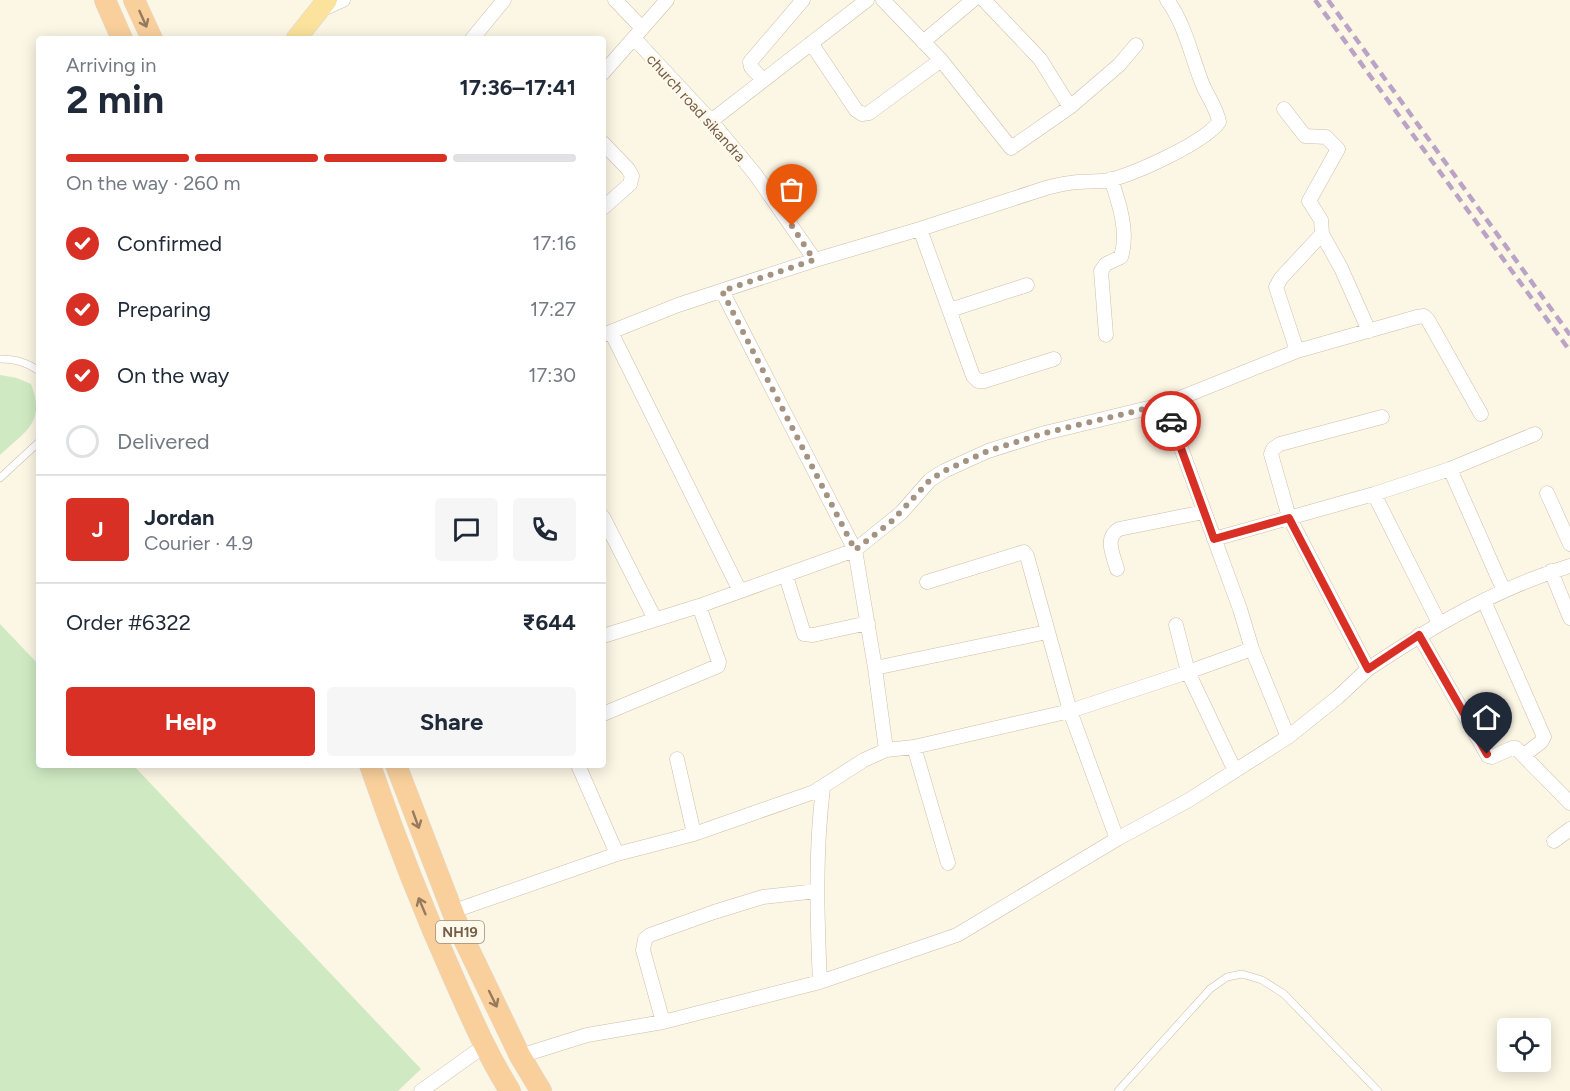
<!DOCTYPE html>
<meta charset="utf-8">
<style>
:root{--surface:#fff;--page:#f6f6f7;--text:#1f2937;--muted:#747a83;--line:#e0e1e3;--accent:#d93025}
body{margin:0;font-family:Figtree,sans-serif;background:var(--page);color:var(--text);height:100vh;display:flex;flex-direction:column;font-size:22px;white-space:nowrap}
*{box-sizing:border-box;margin:0}
p{font-size:20px;color:var(--muted)}
.icon{flex:none;width:33px;height:33px;fill:none;stroke:currentColor;stroke-width:2;stroke-linecap:round;stroke-linejoin:round}
.map{position:relative;flex:1;overflow:hidden}
.side{position:absolute;left:36px;top:36px;width:570px;height:732px;display:flex;flex-direction:column;background:var(--surface);border-radius:6px;box-shadow:0 3px 15px #0003}
.side>*{flex:none}
.controls{position:absolute;left:1497px;top:1018px;display:grid;gap:12px}
.controls a{display:grid;place-items:center;width:54px;height:54px;border-radius:6px;background:var(--surface);box-shadow:0 3px 15px #0003;font-size:30px}
.pin{position:absolute;display:grid;place-items:center;width:51px;height:51px;color:#fff;margin:-62px -26px;border-radius:50% 50% 50% 0;rotate:-45deg;box-shadow:0 0 6px #0007}
.pin .icon{rotate:45deg}
.courier{position:absolute;display:grid;place-items:center;width:60px;height:60px;margin:-30px;border:4px solid #d93025;border-radius:50%;background:#fff;color:#222;box-shadow:0 2px 8px #0007}
.overview em{font-style:normal;font-weight:700}
.overview div{display:flex;flex-direction:column-reverse}
.overview{display:flex;align-items:center;justify-content:space-between;height:102px;padding:0 30px}
h1{font-size:39px;font-weight:700;line-height:45px}
.bar{display:grid;grid-template-columns:repeat(4,1fr);gap:9px 6px;align-content:center;height:72px;padding:0 30px}
.bar i{height:8px;border-radius:4px;background:var(--line)}
.bar .on{background:var(--accent)}
.bar p{grid-column:span 4}
.line{display:flex;align-items:center;gap:15px;padding:0 30px;border-top:2px solid var(--line)}
.line div{flex:1}
.round{display:grid;place-items:center;flex:none;width:63px;height:63px;border-radius:6px;background:var(--page)}
ol{padding:0 30px;list-style:none}
li{display:flex;align-items:center;gap:18px;height:66px}
li p{margin-inline-start:auto}
li .icon{padding:6px;border-radius:50%;background:var(--accent);color:#fff;stroke-width:4}
li:last-child{color:var(--muted)}
li i{width:33px;height:33px;border:3px solid var(--line);border-radius:50%}
.button{display:flex;gap:12px;margin-top:auto;padding:12px 30px}
.button a{flex:1;height:69px;border-radius:6px;background:var(--accent);color:#fff;font-size:24px;font-weight:700;line-height:69px;text-align:center}
.button a+a{background:var(--page);color:var(--text)}
.map>svg:first-child{display:block}
</style>
<div class="map">
<svg width="1570" height="1091" viewBox="0 0 1570 1091">
<rect width="100%" height="100%" fill="#fcf6e5"/>
<path fill="#cfeac3" d="M0,375L17,378L31,384C46,422 26,431 0,455Z
M0,624L39,665V765H133L421,1069L398,1091H0Z"/>
<g fill="none" stroke-linecap="round" stroke-linejoin="round">
<g stroke="#cebeab" stroke-width="8">
<path id="service" d="M0,359C15,359 26,362 39,371
M0,478L39,442
M1118,1091L1210,989L1227,977L1242,974L1262,980L1284,994L1378,1091"/>
</g>
<g stroke="#cebeab" stroke-width="15">
<path id="minor" d="M615,0L642,28
M883,0L941,60L1011,148L1070,107
M984,0L1040,59L1070,107L1119,65L1136,45
M321,10L343,0
M472,39L504,0
M923,42L973,0
M811,43L856,110L862,114L869,113L941,60
M603,73L667,0
M763,80L751,67L750,62L803,0
M1284,109L1305,136L1326,137L1338,149L1309,201L1321,220L1322,234L1281,278L1276,287L1297,351
M711,121L867,0
M603,143L628,169L632,176L630,184L603,208
M920,229L973,376L978,381H984L1054,359
M1322,234L1341,268L1369,331
M815,260L920,229L1046,188C1057,185 1067,183 1078,182C1089,181 1099,182 1110,180C1136,173 1204,143 1219,122C1217,108 1207,96 1202,83C1191,55 1185,24 1167,0
M722,291L855,550L901,513L930,480L944,471L988,451L1045,433L1165,404L1297,351L1417,317L1424,316L1428,320L1481,414
M950,310L1027,285
M611,332L740,591
M603,335L678,305L815,260L755,174L711,121L634,38
M1106,335L1101,271L1106,264L1121,257C1129,232 1119,203 1111,179
M1165,404L1240,609L1252,649L1288,737
M1382,417L1280,444L1273,449L1271,454L1289,517L1368,669C1431,627 1497,588 1570,566
M1450,469L1504,591
M1547,493L1570,544
M1374,494L1439,623
M603,517L655,619
M1214,539L1374,494L1450,469L1535,434
M1117,569C1113,554 1104,538 1119,529L1204,512
M1551,571L1570,618
M786,576L804,634L813,635L868,623
M927,582L1024,552L1027,556L1070,711L1117,839
M1484,601L1544,737L1541,742L1524,755
M1176,625L1188,672L1235,771
M1419,635L1488,756L1492,757L1512,748H1516L1570,803
M603,636L699,606L855,550L875,668L886,750
M875,668L1047,632
M603,714L718,666L719,662L699,606
M914,747L948,863
M677,759L694,834
M578,765L617,854
M1554,841L1570,829
M451,912L617,854L694,834L814,792L864,760L886,750L914,747L1070,711L1188,672L1252,649
M820,982C817,917 815,853 823,788
M663,1022L643,950L645,939L650,935L714,912L763,897L817,891
M520,1056L587,1035L663,1022L820,982L957,935L1117,839L1189,800L1288,737L1338,697L1368,669
M421,1091L484,1046"/>
</g>
<g stroke="#ded8d4" stroke-width="21">
<path id="primary" d="M296,39L327,0"/>
</g>
<g stroke="#ded8d4" stroke-width="22">
<path id="trunk" d="M105,0L122,39
M134,0L152,39
M370,765C395,838 423,910 455,981C472,1019 488,1056 510,1091
M396,765L460,931L520,1056L541,1091"/>
</g>
<use href="#service" stroke="#fff" stroke-width="7"/>
<use href="#minor" stroke="#fff" stroke-width="14"/>
<use href="#primary" stroke="#fbe29d" stroke-width="20"/>
<use href="#trunk" stroke="#f9d09c" stroke-width="21"/>
<path stroke="#baa3c6" stroke-width="4.5" stroke-dasharray="9 6" stroke-linecap="butt" d="M1315,0L1570,351
M1328,0L1570,335"/>
</g>
<defs><path id="oneway-shaft" d="M-6 0H5M1.5-3L5.5 0L1.5 3" fill="none" stroke-width="1.6" stroke-linecap="round" stroke-linejoin="round" transform="scale(1.5)"/></defs>
<g stroke="#967a5e">
<use href="#oneway-shaft" transform="translate(143 19) rotate(66)"/>
<use href="#oneway-shaft" transform="translate(416 820) rotate(70)"/>
<use href="#oneway-shaft" transform="translate(422 906) rotate(-113)"/>
<use href="#oneway-shaft" transform="translate(493 999) rotate(64)"/>
</g>
<g fill="none" stroke-linecap="round" stroke-linejoin="round">
<path stroke="#a49380" stroke-width="6" stroke-dasharray="0 10.8" d="M792,226L814,260L722,291L855,550L891,522L930,480L944,471L988,451L1045,433L1165,404L1171,421"/>
<path stroke="#d93025" stroke-width="8" d="M1171,421L1214,539L1289,518L1368,669L1419,635L1487,754"/>
</g>
<g text-anchor="middle" stroke-width="5" stroke-linejoin="round" paint-order="stroke">
<rect fill="#fff9eb" stroke="#9e8c7a" stroke-width="1.5" x="436" y="921" width="48" height="22" rx="4.5"/>
<g font-size="14" font-weight="bold" fill="#755e4a">
<text x="460" y="937">NH19</text>
</g>
<g font-size="15" fill="#755e4a" stroke="#fff9eb">
<text transform="translate(696 108) rotate(48)" y="5">church road sikandra</text>
</g>
</g>
</svg>
<div class="controls">
<a><svg class="icon" aria-label="locate" viewBox="0 0 24 24"><circle cx="12" cy="12" r="6"/><path d="M12 2v4M12 18v4M2 12h4M18 12h4"/></svg></a>
</div>
<div class="pin" style="left:792px;top:226px;background:#ea580c"><svg class="icon" aria-label="bag" viewBox="0 0 24 24"><path d="M5 8h14l-1 12H6zM9 8a3 3 0 0 1 6 0"/></svg></div>
<div class="pin" style="left:1487px;top:754px;background:#1f2937"><svg class="icon" aria-label="home" viewBox="0 0 24 24"><path d="M3 11l9-7 9 7M6 9v11h12V9"/></svg></div>
<div class="courier" style="left:1171px;top:421px"><svg class="icon" aria-label="car" viewBox="0 0 24 24"><path d="M5 17H2v-5l4-1 3-4h7l3 4 3 1v5h-3M9 17h6M6 11h13"/><circle cx="7" cy="17" r="2"/><circle cx="17" cy="17" r="2"/></svg></div>
<section class="side">
<div class="overview"><div><h1>2 min</h1><p>Arriving in</p></div><em>17:36–17:41</em></div>
<div class="bar"><i class="on"></i><i class="on"></i><i class="on"></i><i></i><p>On the way · 260 m</p></div>
<ol>
<li><svg class="icon" aria-label="check" viewBox="0 0 24 24"><path d="M5 12l5 5 9-10"/></svg>Confirmed<p>17:16</p></li>
<li><svg class="icon" aria-label="check" viewBox="0 0 24 24"><path d="M5 12l5 5 9-10"/></svg>Preparing<p>17:27</p></li>
<li><svg class="icon" aria-label="check" viewBox="0 0 24 24"><path d="M5 12l5 5 9-10"/></svg>On the way<p>17:30</p></li>
<li><i></i>Delivered</li>
</ol>
<div class="line" style="height:108px"><b class="round" style="background:var(--accent);color:#fff">J</b><div><b>Jordan</b><p>Courier · 4.9</p></div><a class="round"><svg class="icon" aria-label="chat" viewBox="0 0 24 24"><path d="M4 5h16v11H9l-5 4z"/></svg></a><a class="round"><svg class="icon" aria-label="phone" viewBox="0 0 24 24"><path d="M5 4h4l2 5-3 2q2 4 5 5l2-3 5 2v4C11 20 4 13 5 4z"/></svg></a></div>
<div class="line" style="height:78px"><div>Order #6322</div><b>₹644</b></div>
<div class="button"><a>Help</a><a>Share</a></div>
</section>
</div>
